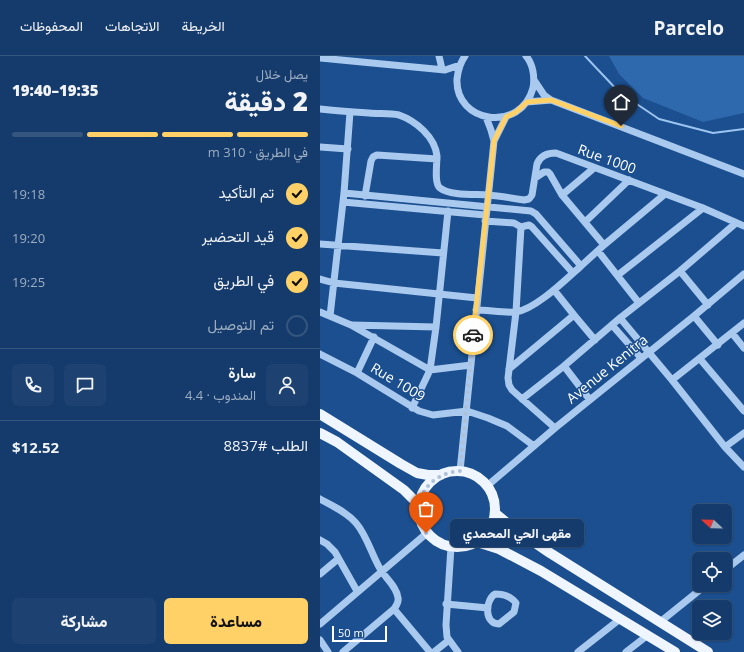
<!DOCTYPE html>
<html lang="ar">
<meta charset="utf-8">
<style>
:root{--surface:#143b6b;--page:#1d4271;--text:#f1f3f6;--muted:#9dadc1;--line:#33557e;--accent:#ffd166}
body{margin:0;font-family:"Open Sans",Vazirmatn,sans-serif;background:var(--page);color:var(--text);direction:rtl;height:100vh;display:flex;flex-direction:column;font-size:15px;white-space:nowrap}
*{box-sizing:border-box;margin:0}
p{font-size:13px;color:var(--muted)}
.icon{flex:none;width:22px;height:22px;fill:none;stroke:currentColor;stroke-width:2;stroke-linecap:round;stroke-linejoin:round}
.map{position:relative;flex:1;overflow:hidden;direction:ltr}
.sheet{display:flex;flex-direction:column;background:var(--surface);width:320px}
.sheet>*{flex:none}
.needle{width:26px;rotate:292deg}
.fabs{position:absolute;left:372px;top:448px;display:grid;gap:8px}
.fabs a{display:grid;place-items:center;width:40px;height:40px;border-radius:6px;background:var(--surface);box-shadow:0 1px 3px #0004,0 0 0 1px var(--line);font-size:20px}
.scale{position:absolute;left:12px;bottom:10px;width:55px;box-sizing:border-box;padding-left:4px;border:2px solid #fff;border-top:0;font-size:11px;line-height:14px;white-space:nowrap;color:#fff;-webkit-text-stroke:3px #1b4f8f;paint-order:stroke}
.pin{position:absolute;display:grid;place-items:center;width:34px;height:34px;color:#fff;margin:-41px -17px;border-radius:50% 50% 50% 0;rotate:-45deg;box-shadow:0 0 4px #0007}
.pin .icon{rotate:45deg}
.courier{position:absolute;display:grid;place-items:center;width:40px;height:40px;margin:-20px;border:3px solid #ffd166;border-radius:50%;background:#fff;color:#222;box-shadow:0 1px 5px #0007}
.bubble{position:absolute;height:28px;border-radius:6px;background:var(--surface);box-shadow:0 1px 3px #0004,0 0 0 1px var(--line);font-size:13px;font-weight:800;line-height:28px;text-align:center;direction:rtl}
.head em{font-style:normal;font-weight:800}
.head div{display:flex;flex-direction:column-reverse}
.head{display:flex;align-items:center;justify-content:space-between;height:68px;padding:0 12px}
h1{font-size:26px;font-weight:800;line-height:30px}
.bar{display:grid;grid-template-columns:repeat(4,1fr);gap:6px 4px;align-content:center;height:48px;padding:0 12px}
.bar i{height:5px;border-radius:3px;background:var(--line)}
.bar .active{background:var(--accent)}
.bar p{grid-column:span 4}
.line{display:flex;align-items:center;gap:10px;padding:0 12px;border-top:1px solid var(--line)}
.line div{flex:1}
.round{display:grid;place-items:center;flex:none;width:42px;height:42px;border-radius:6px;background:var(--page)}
ol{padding:0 12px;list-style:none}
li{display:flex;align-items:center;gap:12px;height:44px}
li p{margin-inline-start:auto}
li .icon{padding:4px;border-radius:50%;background:var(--accent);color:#111;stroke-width:4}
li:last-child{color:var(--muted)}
li i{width:22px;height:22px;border:2px solid var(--line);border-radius:50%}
.cta{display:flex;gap:8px;margin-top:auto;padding:8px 12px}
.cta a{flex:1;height:46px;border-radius:6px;background:var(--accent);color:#111;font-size:16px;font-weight:800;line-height:46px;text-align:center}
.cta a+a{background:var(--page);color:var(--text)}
header{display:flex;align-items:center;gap:24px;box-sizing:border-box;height:56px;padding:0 20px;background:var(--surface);border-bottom:1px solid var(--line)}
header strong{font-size:19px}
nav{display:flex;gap:22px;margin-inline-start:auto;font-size:14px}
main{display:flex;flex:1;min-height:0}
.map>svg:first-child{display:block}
</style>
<header>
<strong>Parcelo</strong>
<nav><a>الخريطة</a><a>الاتجاهات</a><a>المحفوظات</a></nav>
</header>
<main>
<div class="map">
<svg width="424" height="596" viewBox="0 0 424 596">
<rect width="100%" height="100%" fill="#1b4f8f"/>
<path fill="#2e69ad" d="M289,0H424V57L383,66L323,42L299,18Z"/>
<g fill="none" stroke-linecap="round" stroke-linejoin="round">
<path stroke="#9cc4f0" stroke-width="2" d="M265,0L299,36L339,63L393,77L424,73"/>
<path stroke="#a9c9ee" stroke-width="7" d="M119,0L122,13
M145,0C140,7 138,14 137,23C135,68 201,77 213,32C215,21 213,8 206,0
M0,2L125,14L140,9
M214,24L224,39L231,44
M207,46L231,44L424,118
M0,53C16,55 32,56 49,57C58,58 70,57 79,59C96,65 115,81 117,100C117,107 114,128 120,132C130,140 156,138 168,139C180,140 192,142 204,144L209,143L212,139L217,108C220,100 227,97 236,97L383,152L424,170
M174,85L186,61
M0,91L28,93
M215,122L224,116H228L230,118L242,139L284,189
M24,137L211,155L216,158L261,210L284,189L345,138
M242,139L274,112
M45,140L51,105L53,101L57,99L117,103
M23,146L165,159
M165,165L194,167L201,171L196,256L188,322L189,329L192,334L235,372
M265,166L309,124
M416,167L360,215L300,262L352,324L405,391L424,411
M201,171L209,169L212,171L253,217
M0,188L123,197
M278,195L319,247
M360,215L388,249
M298,219L383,152
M0,223L14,227L157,242
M156,254C168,254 184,257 196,256C216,253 245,224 261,210
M0,256L31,269L110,314L151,309
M254,259L275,284
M10,260L24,137L30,56
M374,260L398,289
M32,269L116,271
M292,269L321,302
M412,277L424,292
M0,298L37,317L99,355L113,359L147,355L168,362L187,370L214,390
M380,303L424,355
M244,310L270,344
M189,313L254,259L234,234
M37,317L54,281
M352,324L424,267
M202,343L244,310L300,262
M92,352L110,314L116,271L128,155
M405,391L424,377
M140,415L174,85L171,74L166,61
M167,430L235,372L374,260L424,218
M0,443C12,450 27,456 36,467C48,481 52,501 62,516C68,524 77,532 78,542C79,547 76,550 74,553L23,596
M0,484L7,488L15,496L37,535
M131,491L126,569L127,581L138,596
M405,514L424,499
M0,518L18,503
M175,538C183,538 191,540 196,547L194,556L179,568C164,568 165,544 175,538Z
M126,548L168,552
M74,553L110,596
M340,566L386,529
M0,568L107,477
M0,584L8,596
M114,596L129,584
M258,596L300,563
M306,596L328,579"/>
<path stroke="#f0f6ff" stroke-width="10" d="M0,358L81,408L97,417L108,419H121
M0,377L17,386L84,434L99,449
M99 453a38 38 0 1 1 76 0a38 38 0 1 1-76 0Z
M175,457L192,471L230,497L388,596
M157,486L179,493L221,515L355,596"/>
</g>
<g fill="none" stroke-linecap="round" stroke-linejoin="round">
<path stroke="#afc1d8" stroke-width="4" stroke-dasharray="0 7.2" d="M106,477C103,471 100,464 99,457C98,432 117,417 140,415L153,279"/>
<path stroke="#ffd166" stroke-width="5" d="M153,279L174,85L186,61L196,56L207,46L231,44L301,70"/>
</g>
<g text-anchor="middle" stroke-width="3" stroke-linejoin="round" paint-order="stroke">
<g font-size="14" fill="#fff" stroke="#1b4f8f">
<text transform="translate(287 103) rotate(20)" y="5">Rue 1000</text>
<text transform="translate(287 313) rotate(-39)" y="5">Avenue Kenitra</text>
<text transform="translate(78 326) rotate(31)" y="5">Rue 1009</text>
</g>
</g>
</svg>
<div class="fabs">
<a><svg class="needle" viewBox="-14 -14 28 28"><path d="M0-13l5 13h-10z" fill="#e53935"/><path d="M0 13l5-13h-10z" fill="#9dadc1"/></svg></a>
<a><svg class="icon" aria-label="locate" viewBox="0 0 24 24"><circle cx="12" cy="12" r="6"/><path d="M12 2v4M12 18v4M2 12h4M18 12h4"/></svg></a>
<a><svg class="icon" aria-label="layers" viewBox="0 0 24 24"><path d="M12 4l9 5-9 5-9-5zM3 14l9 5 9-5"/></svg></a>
</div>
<div class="scale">50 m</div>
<div class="pin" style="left:106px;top:477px;background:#ea580c"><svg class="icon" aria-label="bag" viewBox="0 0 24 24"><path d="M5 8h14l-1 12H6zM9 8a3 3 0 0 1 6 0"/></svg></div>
<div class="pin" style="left:301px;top:70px;background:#1f2937"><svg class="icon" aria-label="home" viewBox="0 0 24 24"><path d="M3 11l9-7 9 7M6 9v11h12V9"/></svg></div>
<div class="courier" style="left:153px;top:279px"><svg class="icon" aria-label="car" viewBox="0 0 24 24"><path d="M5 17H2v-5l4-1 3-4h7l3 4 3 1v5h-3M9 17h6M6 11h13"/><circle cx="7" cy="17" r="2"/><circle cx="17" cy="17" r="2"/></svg></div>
<div class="bubble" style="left:130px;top:463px;width:134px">مقهى الحي المحمدي</div>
</div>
<section class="sheet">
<div class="head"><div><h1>2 دقيقة</h1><p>يصل خلال</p></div><em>19:35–19:40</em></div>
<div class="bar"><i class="active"></i><i class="active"></i><i class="active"></i><i></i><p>في الطريق · 310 m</p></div>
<ol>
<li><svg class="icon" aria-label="check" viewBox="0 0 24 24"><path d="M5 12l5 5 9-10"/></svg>تم التأكيد<p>19:18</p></li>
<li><svg class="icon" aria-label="check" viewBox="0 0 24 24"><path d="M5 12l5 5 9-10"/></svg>قيد التحضير<p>19:20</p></li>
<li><svg class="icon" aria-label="check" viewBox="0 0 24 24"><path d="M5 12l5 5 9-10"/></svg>في الطريق<p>19:25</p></li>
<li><i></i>تم التوصيل</li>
</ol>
<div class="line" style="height:72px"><a class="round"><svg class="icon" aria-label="person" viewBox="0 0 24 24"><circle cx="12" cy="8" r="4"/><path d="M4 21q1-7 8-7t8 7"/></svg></a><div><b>سارة</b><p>المندوب · 4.4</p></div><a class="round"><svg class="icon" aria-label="chat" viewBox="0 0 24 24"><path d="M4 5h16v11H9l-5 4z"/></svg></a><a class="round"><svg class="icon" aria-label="phone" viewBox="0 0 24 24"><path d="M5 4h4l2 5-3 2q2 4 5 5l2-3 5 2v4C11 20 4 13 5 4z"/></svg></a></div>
<div class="line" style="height:52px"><div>الطلب #8837</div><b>$12.52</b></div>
<div class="cta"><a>مساعدة</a><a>مشاركة</a></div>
</section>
</main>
